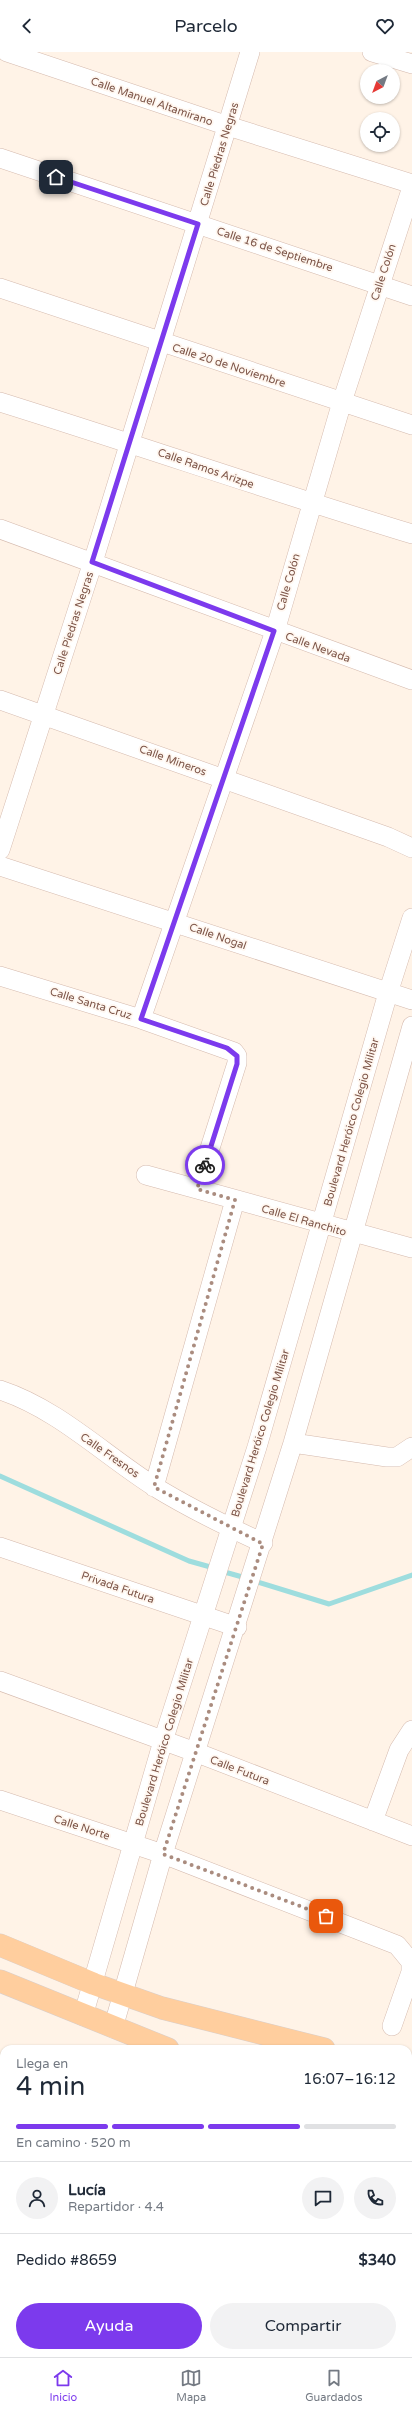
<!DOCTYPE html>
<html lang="es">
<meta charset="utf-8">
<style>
:root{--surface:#fff;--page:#f2f2f3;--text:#1f2937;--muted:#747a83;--line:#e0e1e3;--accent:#7c3aed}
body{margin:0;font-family:"Varela Round",sans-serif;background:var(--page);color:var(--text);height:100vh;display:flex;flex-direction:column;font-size:15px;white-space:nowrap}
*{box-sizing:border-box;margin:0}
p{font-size:13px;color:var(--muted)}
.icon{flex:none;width:22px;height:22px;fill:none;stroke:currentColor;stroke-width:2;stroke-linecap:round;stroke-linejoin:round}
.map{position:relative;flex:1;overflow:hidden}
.side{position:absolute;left:0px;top:1993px;width:412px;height:312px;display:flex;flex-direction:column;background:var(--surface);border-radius:12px 12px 0 0;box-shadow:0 1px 3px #0004}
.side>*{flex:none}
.needle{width:26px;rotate:221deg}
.controls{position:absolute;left:360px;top:12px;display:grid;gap:8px}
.controls a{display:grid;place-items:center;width:40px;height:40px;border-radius:50%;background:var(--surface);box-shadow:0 1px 3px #0004;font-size:20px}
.pin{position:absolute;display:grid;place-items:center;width:34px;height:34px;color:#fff;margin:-17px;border-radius:8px;box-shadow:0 2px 6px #0006}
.courier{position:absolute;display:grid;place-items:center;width:40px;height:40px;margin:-20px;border:3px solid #7c3aed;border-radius:50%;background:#fff;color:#222;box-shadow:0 1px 5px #0007}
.head em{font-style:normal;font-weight:600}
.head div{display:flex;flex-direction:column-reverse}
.head{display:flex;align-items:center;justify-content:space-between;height:68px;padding:0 16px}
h1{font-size:26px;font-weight:600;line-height:30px}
.bar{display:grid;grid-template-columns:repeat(4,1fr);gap:6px 4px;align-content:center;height:48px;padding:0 16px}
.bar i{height:5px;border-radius:3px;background:var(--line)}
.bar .on{background:var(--accent)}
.bar p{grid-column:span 4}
.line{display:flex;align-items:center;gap:10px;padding:0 16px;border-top:1px solid var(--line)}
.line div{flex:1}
.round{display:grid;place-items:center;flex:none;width:42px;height:42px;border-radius:21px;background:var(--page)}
.button{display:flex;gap:8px;margin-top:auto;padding:8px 16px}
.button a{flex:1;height:46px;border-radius:24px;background:var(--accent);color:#fff;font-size:16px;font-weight:600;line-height:46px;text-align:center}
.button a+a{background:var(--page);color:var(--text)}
header{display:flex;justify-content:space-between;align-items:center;height:52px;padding:0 16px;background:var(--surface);font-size:18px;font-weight:600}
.tab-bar{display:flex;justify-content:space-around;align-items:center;height:56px;border-top:1px solid var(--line);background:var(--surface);font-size:11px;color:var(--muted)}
.tab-bar a{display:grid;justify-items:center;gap:2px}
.tab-bar .on{color:var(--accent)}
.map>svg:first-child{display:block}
</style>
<header><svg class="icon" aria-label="back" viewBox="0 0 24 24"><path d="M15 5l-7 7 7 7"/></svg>Parcelo<svg class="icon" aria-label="heart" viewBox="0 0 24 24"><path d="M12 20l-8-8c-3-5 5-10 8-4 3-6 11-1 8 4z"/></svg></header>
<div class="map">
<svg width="412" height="2305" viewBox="0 0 412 2305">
<rect width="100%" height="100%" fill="#fff3e7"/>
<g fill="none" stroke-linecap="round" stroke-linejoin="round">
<path stroke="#9eddde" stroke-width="5" d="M0,1424L189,1509L214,1516
M221,1519L246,1526
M254,1529L329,1552L412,1523"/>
<g stroke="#d5baae" stroke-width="20">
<path id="minor" d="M7,0L228,74L412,132
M372,0L412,12
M0,106L412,244
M0,236L412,373
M0,350C138,393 274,440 412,482
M0,477L412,628
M0,648L388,785L412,796
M0,798L93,510L250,0
M0,814L412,948
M0,924L141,967L234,1000L237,1004V1011L197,1137
M141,967L275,579L342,350L412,135
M146,1123L412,1196
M0,1338C58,1357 103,1402 155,1435C189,1456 226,1474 263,1491
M293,1391L387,1405H397L412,1395
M154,1435L235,1148
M0,1495L237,1575
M0,1629L195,1700L412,1784
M0,1748L163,1802L397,1893L411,1910V1920L392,1974
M373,1769L399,1698L412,1678
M83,1964L163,1689L257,1395L388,941L412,866
M113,1976L163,1802L293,1391L412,974"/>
</g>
<g stroke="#dacfcb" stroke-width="23">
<path id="major" d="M0,1893L94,1932L162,1956L324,1997
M0,1929L168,1997
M408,2018L412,2019
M408,2088L412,2090"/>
</g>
<use href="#minor" stroke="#fff" stroke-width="19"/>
<use href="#major" stroke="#ffce9e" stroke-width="22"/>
</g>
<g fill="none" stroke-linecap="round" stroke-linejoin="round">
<path stroke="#aa8c7f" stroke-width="4" stroke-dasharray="0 7.2" d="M205,1113L197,1137L235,1148L154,1435L263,1492L163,1802L326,1864"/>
<path stroke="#7c3aed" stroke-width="5" d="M56,125L198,172L92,510L274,579L141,967L227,996L237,1004V1012L205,1113"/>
</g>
<g text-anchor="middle" stroke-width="3.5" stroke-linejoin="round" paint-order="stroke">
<g font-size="11" fill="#7c5447" stroke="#fff7f0">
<text transform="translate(152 49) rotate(19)" y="4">Calle Manuel Altamirano</text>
<text transform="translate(219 102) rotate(-73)" y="4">Calle Piedras Negras</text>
<text transform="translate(275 197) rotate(18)" y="4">Calle 16 de Septiembre</text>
<text transform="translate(383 220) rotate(-72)" y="4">Calle Colón</text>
<text transform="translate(229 313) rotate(18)" y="4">Calle 20 de Noviembre</text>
<text transform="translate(206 416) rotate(19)" y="4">Calle Ramos Arizpe</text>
<text transform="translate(288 530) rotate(-74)" y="4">Calle Colón</text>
<text transform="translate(73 571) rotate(-72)" y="4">Calle Piedras Negras</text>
<text transform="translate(318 595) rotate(20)" y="4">Calle Nevada</text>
<text transform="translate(173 708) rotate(20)" y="4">Calle Mineros</text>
<text transform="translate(218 884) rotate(19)" y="4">Calle Nogal</text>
<text transform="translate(91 951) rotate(17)" y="4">Calle Santa Cruz</text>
<text transform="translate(351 1070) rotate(-74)" y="4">Boulevard Heróico Colegio Militar</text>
<text transform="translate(304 1168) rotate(16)" y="4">Calle El Ranchito</text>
<text transform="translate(260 1381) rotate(-73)" y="4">Boulevard Heróico Colegio Militar</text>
<text transform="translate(110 1403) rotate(35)" y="4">Calle Fresnos</text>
<text transform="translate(118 1535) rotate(19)" y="4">Privada Futura</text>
<text transform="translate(164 1690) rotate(-73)" y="4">Boulevard Heróico Colegio Militar</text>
<text transform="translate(240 1718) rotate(21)" y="4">Calle Futura</text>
<text transform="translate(82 1775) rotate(18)" y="4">Calle Norte</text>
</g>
</g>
</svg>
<div class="controls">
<a><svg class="needle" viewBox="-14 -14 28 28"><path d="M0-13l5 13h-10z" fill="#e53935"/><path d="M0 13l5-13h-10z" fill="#747a83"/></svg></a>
<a><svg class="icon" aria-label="locate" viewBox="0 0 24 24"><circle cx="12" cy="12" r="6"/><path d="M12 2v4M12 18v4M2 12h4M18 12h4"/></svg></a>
</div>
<div class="pin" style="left:326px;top:1864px;background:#ea580c"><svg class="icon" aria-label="bag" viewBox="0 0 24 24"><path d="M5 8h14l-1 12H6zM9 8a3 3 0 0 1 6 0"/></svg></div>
<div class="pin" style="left:56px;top:125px;background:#1f2937"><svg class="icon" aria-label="home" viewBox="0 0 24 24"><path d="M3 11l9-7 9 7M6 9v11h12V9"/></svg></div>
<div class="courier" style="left:205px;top:1113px"><svg class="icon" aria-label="bike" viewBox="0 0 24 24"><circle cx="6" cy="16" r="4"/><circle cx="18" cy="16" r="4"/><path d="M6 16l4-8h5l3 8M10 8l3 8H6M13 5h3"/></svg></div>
<section class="side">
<div class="head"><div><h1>4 min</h1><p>Llega en</p></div><em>16:07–16:12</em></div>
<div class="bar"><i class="on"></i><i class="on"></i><i class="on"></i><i></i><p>En camino · 520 m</p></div>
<div class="line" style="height:72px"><a class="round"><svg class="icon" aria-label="person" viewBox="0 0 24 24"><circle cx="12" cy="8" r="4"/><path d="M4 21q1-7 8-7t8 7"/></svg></a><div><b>Lucía</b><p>Repartidor · 4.4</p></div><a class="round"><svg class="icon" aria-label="chat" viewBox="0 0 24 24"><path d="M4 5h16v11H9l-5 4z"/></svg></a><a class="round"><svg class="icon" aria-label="phone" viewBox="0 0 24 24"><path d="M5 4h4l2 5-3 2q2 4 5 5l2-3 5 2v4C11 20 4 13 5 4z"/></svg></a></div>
<div class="line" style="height:52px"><div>Pedido #8659</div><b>$340</b></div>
<div class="button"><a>Ayuda</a><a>Compartir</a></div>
</section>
</div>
<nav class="tab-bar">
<a class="on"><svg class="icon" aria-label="home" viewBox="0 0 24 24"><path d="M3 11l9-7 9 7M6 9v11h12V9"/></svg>Inicio</a>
<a><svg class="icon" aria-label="map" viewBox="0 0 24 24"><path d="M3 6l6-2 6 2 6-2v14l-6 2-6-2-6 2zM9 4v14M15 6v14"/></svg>Mapa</a>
<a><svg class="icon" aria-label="saved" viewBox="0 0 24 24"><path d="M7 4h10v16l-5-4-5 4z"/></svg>Guardados</a>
</nav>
